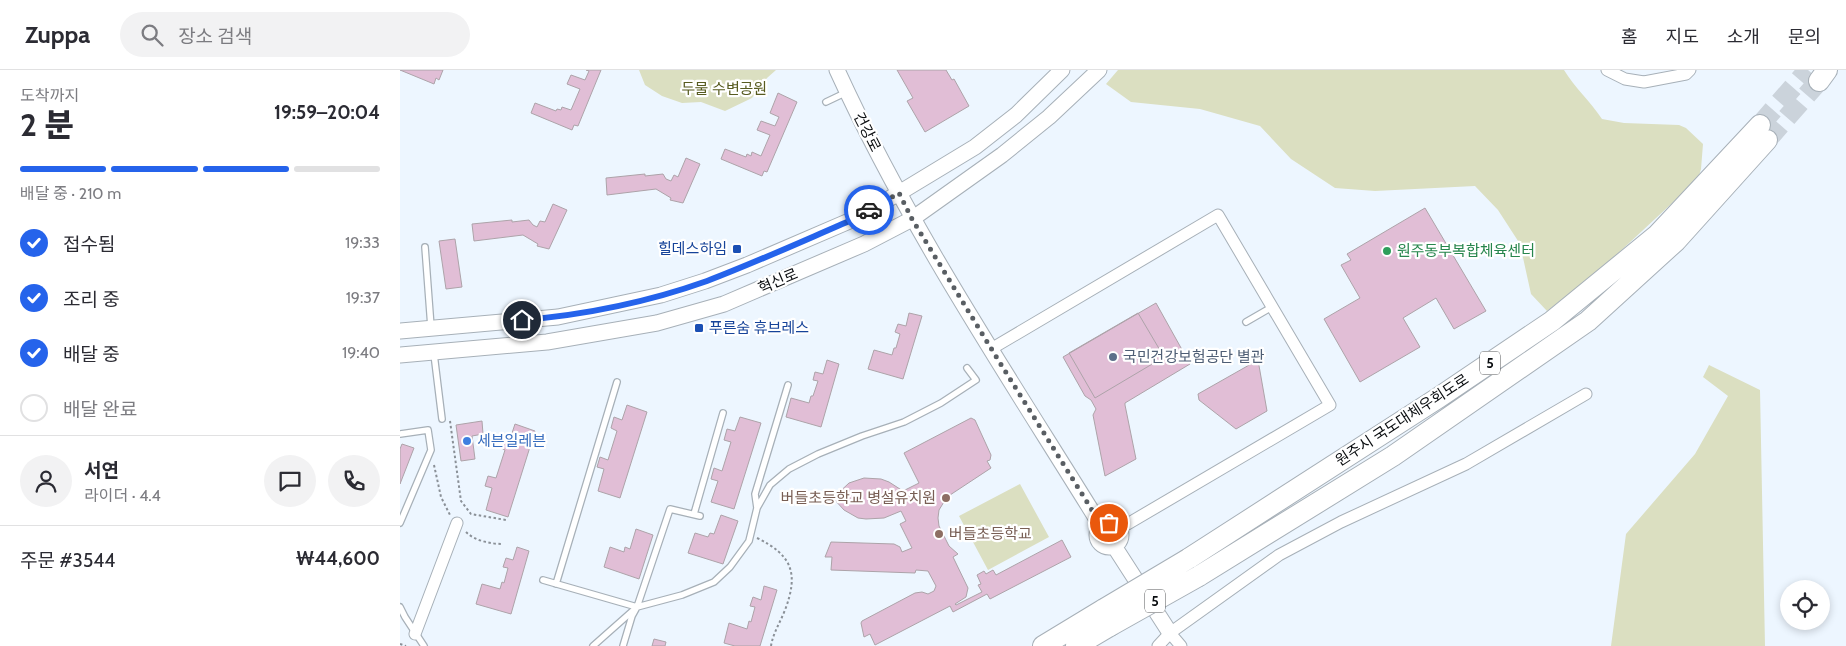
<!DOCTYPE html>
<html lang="ko">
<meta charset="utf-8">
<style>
:root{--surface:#fff;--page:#f2f2f3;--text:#2b2b33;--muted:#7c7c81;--line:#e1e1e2;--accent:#2563eb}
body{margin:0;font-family:Cabin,"Noto Sans KR",sans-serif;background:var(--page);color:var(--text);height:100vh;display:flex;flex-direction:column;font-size:19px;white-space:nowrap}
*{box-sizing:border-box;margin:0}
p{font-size:16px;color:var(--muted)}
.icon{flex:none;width:28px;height:28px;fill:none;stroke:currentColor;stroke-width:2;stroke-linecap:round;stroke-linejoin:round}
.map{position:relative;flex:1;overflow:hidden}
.panel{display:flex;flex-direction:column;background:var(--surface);width:400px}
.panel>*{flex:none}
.fabs{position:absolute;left:1380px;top:510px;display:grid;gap:10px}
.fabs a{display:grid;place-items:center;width:50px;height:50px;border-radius:50%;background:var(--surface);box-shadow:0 2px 8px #0003;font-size:25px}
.pin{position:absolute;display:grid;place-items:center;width:42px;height:42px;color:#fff;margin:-21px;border:2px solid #fff;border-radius:50%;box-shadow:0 1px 5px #0007}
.courier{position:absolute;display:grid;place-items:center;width:50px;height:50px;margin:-25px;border:4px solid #2563eb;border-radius:50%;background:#fff;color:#222;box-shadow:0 1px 6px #0007}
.summary em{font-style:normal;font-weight:800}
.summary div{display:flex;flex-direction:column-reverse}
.summary{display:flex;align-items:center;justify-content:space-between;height:85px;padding:0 20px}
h1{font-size:32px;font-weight:800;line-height:38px}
.bar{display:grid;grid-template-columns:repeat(4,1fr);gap:8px 5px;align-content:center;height:60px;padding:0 20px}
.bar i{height:6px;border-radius:4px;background:var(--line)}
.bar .current{background:var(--accent)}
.bar p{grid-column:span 4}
.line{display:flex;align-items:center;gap:12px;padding:0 20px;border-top:1px solid var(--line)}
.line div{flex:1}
.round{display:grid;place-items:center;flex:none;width:52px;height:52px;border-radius:26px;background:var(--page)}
ol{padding:0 20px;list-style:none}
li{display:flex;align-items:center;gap:15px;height:55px}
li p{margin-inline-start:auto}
li .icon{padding:5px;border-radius:50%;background:var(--accent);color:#fff;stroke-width:4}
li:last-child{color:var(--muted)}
li i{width:28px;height:28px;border:2px solid var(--line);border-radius:50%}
header{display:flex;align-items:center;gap:30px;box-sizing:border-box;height:70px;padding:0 25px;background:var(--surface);border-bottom:1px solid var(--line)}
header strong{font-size:24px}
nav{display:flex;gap:28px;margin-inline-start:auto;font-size:18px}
.search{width:350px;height:45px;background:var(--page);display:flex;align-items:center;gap:12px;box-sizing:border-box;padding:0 18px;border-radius:28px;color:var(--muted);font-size:19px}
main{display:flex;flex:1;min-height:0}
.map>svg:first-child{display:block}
</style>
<header>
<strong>Zuppa</strong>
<div class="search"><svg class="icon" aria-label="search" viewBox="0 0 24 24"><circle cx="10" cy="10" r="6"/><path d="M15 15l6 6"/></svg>장소 검색</div>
<nav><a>홈</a><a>지도</a><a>소개</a><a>문의</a></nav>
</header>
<main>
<section class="panel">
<div class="summary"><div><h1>2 분</h1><p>도착까지</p></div><em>19:59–20:04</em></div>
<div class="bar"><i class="current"></i><i class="current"></i><i class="current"></i><i></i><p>배달 중 · 210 m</p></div>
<ol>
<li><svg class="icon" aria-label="check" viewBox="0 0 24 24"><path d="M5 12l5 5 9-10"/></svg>접수됨<p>19:33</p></li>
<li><svg class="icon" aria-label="check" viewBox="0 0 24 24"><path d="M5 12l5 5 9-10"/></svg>조리 중<p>19:37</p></li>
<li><svg class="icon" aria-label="check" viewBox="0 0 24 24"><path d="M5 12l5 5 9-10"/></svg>배달 중<p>19:40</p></li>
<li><i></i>배달 완료</li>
</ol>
<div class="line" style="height:90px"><a class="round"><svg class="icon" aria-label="person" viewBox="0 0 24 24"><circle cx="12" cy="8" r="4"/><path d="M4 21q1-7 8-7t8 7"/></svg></a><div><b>서연</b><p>라이더 · 4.4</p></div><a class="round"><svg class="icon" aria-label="chat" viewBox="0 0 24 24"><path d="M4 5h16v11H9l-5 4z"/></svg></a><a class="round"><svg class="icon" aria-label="phone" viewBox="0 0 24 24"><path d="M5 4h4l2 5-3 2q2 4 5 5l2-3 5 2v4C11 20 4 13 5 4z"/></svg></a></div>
<div class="line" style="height:65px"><div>주문 #3544</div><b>₩44,600</b></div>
</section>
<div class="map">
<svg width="1446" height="576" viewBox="0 0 1446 576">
<rect width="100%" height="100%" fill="#edf6ff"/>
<path fill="#dbdfc1" d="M239,0H376L367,8L352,28L325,41L301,32L282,33L262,26L245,15Z
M718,0H1164C1175,18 1190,31 1202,49L1224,53L1279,55L1286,58L1303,74L1301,99L1298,109L1199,201L1147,241L1131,224L1120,174L1098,140L1075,116L975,121L935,118L891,89L860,56L800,39L731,32L706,14Z
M1309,295L1360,320L1365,576H1211L1226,464L1295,384L1328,326L1303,307Z
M620,414L649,467L588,500L559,446Z"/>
<path fill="#e1bed6" stroke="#ada3a9" d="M0,0H43L39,10L36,8L34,14Z
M186,0H201L178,56L174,55L172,60L131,43L135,33L156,41L157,39L161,40L162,37L171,40L180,19L167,14L171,5L185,10L189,1Z
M497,0H546L552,10L554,9L569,36L525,62L507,31L513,28Z
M378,23L397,32L367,102L364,101L362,106L321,89L325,79L346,87L347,84L351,86L352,82L361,86L370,65L357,60L361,51L375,56L379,47L370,43Z
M286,88L300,94L283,133L270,130L271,128L256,119L207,125L206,108L245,104V106L263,104L266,109L271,111L274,105L278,107Z
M153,134L167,140L149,179L137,176L138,174L123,165L74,171L72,154L112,150V152L129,150L133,155L137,157L140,151L145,152Z
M1025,138L1086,241L1054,259L1036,228L1003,248L1020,277L960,312L924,249L960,228L941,195L951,190L947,184Z
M55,169L62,217L46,219L39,171Z
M756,233L790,294L725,333V335L736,389L705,406L693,345L696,339L691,330L685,326L663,287Z
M509,243L522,246L503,309L468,299L474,280L492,285L494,278H496L500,264L495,262L498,254L506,256Z
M738,243L764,287L695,328L669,283Z
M427,290L439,294L421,357L386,347L391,328L409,333L411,326H413L418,311L413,310L415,302L423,304Z
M858,290L867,341L836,359L799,330L798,324Z
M227,335L247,342L220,428L198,421L204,399L197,397L200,387L208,390L217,361L211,358L214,347L222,350Z
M340,347L361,353L334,439L311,432L318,411L311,409L314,398L322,401L331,372L324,370L327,359L335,361Z
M571,348L575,350L591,385L590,390L587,391L591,398L547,427L539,440L538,448L539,456L549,476L558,484L553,487L568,518L566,527L555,534L556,535L582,522L578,515L581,514L577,505L584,501L586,504L593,500L596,505L662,470L671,487L590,529L587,524L553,542L550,536L475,575L470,564L464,567L461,553L462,551L515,523L522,522L528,524L534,521L536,516L528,501L516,500L515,503L431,500L432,487H425L431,472L494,474L500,477L502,482L512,478L500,454L506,451L501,441L484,448L466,449L458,448L444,440L433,428L449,413L464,408L481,409L489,412L503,421L519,413L504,383Z
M82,351L83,364L72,366L75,389L61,391L56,355Z
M115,354L135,361L108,447L86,440L92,418L85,416L88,406L96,408L105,380L99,377L102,366L110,369Z
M2,374L14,378L0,414V379Z
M321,445L338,451L323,494L288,483L295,463L308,467L310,463L314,464Z
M236,459L253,465L239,509L204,497L210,477L224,482L225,477L230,479Z
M117,477L129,481L111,544L76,534L82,514L100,519L102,512L104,513L108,498L103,497L106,488L113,490Z
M364,516L377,520L360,576H335L324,573L329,553L347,559L349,551L351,552L355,537L350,536L353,527L361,530Z
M254,569L266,572L265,576H252Z"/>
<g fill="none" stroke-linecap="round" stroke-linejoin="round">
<path stroke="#cbd3db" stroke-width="20" stroke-dasharray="20 10" stroke-linecap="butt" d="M1360,55L1408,0
M1367,70L1419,11"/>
<g stroke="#a7b0b8" stroke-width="8">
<path id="lane" d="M426,32L447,22
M25,177L31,257
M846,252L872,237
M34,284L42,349
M0,364L28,360L31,380L0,453
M357,438L355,424L388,315
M294,444L323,343
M143,510L237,537
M156,514L217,312
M0,537L5,547L24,576
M193,576L237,537L282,525L314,512L330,497L349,471L357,438L370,415L389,399L418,384L462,366L504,352L541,333L576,310L567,298
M223,576L232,546L237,537L270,439L300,446"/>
</g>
<g stroke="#a7b0b8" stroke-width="13">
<path id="street" d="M1207,0L1225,9L1244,12L1286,4L1290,0
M591,279L818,145L930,335L719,459
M770,563L781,576
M15,564L57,453
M758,576L770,563L879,485L941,452L1066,394L1186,324"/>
</g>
<g stroke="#a7b0b8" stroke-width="17">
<path id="secondary" d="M437,0C510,160 609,307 701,456
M0,261L158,247L261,225L305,211L347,195L454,149L499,123L575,77L616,45L662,0
M0,285L147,272L257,253L324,234L464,174L512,149L602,85L649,47L699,0
M697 465a12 12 0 1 1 24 0a12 12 0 1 1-24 0Z
M714,476L770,563"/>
</g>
<g stroke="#a7b0b8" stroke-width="22">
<path id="highway" d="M1419,11L1427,0
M788,489L1038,328L1152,251L1257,165L1360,55
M799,506L993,386L1188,251L1276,171L1367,70
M643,576L704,539
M676,576L710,556"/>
</g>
<path stroke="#8a9097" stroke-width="2" stroke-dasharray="2.5 2.5" stroke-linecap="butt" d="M50,351L61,431L71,444L106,450
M34,395L41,427L50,445
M66,462C75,471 91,474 103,474
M357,468C392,485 399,503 385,540C380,553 373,563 371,576
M0,574L6,576"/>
<use href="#lane" stroke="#fff" stroke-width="5.5"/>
<use href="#street" stroke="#fff" stroke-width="11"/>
<use href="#secondary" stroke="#fff" stroke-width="15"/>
<use href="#highway" stroke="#fff" stroke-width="20"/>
<g stroke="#a7b0b8" stroke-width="22" stroke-linecap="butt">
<path id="highway-bridge" d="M704,539L788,489
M710,556L799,506"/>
</g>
<use href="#highway-bridge" stroke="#fff" stroke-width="20"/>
</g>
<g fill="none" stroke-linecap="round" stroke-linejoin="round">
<path stroke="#595e63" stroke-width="5" stroke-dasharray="0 9" d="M469,140L499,123L512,149L597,288L702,456L709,453"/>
<path stroke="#2563eb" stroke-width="6" d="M122,250C184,245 248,232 307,211C357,192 405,170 454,149L469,140"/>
</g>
<g fill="#1a4fb4" stroke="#fff" stroke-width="2">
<rect x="332" y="174" width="10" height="10" rx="2.5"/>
<rect x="294" y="253" width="10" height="10" rx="2.5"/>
</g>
<circle fill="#2e9e5b" stroke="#fff" stroke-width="2" cx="987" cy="181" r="5"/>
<circle fill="#5c6f8a" stroke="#fff" stroke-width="2" cx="713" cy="287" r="5"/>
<circle fill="#3f7fe0" stroke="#fff" stroke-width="2" cx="67" cy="371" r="5"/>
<g fill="#8d6e63" stroke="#fff" stroke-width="2">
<circle cx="546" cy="428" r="5"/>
<circle cx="539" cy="464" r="5"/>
</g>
<g text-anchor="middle" stroke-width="4.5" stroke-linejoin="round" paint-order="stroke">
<g fill="#fff" stroke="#535557" stroke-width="1">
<rect x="1080" y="281.5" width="20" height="23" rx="4"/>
<rect x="745" y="519.5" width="20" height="23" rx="4"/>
</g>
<g font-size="14" font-weight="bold" fill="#090c0f">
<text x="1090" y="298">5</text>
<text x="755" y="536">5</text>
</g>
<g font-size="15" fill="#575b20" stroke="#fff">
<text x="324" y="24">두물 수변공원</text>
</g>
<g font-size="15" fill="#090c0f" stroke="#fff">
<text transform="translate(467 62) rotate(63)" y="5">건강로</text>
<text transform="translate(378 211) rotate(-23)" y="5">혁신로</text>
<text transform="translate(1002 350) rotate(-33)" y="5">원주시 국도대체우회도로</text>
</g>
<g font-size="15" fill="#164399" stroke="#fff" text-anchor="end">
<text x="327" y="184">힐데스하임</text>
<text x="309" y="263" text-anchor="start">푸른숨 휴브레스</text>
</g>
<g font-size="15" fill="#27864d" stroke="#fff" text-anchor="start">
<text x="997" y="186">원주동부복합체육센터</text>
</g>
<g font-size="15" fill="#4e5e75" stroke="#fff" text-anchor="start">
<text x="723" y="292">국민건강보험공단 별관</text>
</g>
<g font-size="15" fill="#366cbe" stroke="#fff" text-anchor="start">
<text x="77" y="376">세븐일레븐</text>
</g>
<g font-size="15" fill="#785e54" stroke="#fff" text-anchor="end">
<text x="536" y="433">버들초등학교 병설유치원</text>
<text x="549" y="469" text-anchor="start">버들초등학교</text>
</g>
</g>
</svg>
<div class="fabs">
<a><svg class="icon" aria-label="locate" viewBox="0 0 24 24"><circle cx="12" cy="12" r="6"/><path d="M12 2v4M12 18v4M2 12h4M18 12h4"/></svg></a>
</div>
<div class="pin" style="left:709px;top:453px;background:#ea580c"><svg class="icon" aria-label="bag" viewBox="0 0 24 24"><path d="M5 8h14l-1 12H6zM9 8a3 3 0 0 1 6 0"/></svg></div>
<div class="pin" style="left:122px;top:250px;background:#1f2937"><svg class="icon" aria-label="home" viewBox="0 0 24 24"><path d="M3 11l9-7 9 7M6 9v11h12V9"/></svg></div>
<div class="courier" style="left:469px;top:140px"><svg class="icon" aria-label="car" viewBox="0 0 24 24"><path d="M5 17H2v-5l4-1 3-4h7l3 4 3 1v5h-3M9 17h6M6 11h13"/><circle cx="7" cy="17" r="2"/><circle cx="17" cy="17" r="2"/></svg></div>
</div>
</main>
